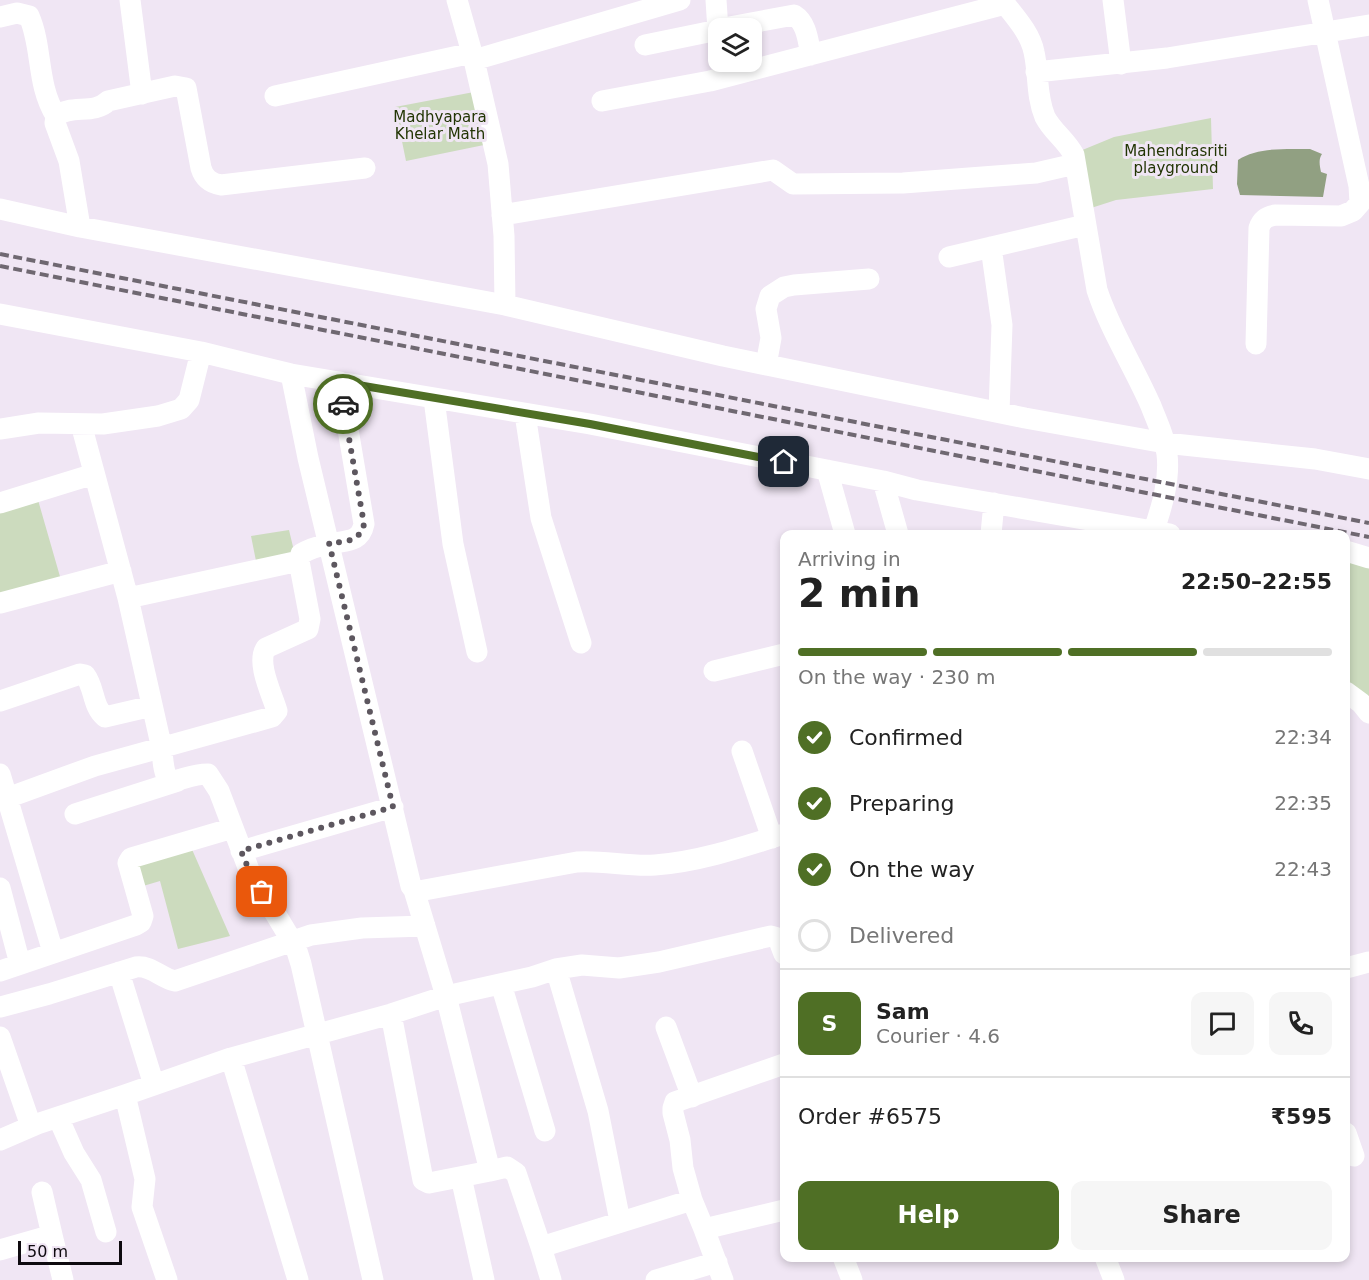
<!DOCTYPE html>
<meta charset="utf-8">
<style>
:root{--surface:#fff;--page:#f6f6f6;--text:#222;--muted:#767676;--line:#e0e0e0;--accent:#4f6f25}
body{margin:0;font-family:"DejaVu Sans",sans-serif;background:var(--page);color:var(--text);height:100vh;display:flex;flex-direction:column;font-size:22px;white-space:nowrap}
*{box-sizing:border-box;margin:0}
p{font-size:20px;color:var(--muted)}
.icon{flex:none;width:33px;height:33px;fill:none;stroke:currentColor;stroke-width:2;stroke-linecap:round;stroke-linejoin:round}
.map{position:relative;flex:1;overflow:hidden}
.panel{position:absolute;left:780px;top:530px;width:570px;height:732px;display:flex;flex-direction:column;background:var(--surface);border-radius:12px;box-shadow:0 3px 9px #0003}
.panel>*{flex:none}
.fabs{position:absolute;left:708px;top:18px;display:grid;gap:12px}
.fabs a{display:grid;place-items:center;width:54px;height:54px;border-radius:12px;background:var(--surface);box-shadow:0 3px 9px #0003;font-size:30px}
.scale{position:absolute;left:18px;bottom:15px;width:104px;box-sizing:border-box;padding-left:6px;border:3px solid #0e0a0f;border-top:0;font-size:16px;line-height:21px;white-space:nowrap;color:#0e0a0f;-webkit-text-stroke:4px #f0e6f4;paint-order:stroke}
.pin{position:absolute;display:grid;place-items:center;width:51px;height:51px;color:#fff;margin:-26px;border-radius:12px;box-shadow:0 3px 9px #0006}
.courier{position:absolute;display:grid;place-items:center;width:60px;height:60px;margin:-30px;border:4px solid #4f6f25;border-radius:50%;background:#fff;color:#222;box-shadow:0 2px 8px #0007}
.headline em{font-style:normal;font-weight:800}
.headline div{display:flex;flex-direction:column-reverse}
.headline{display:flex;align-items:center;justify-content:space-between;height:102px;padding:0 18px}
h1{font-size:39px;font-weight:800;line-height:45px}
.bar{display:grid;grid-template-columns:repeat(4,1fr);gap:9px 6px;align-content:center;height:72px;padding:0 18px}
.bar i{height:8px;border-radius:4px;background:var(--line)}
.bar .active{background:var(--accent)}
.bar p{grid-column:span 4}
.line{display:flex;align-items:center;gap:15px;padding:0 18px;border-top:2px solid var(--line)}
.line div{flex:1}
.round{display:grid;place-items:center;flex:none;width:63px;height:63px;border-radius:12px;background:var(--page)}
ol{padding:0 18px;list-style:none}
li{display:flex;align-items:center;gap:18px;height:66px}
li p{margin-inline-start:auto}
li .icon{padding:6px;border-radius:50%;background:var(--accent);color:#fff;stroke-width:4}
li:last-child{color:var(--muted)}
li i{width:33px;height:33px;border:3px solid var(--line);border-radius:50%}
.button{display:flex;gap:12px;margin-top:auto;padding:12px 18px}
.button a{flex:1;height:69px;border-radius:12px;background:var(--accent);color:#fff;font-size:24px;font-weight:800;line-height:69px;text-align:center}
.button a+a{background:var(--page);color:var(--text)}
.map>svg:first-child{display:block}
</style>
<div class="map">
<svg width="1369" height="1280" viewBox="0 0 1369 1280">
<rect width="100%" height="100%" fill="#f0e6f4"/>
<path fill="#ccdbbe" d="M474,92L484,145L406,161L395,107Z
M1211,118L1213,189L1116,200L1088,209L1080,151L1114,137Z
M38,500L61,580L0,599V511Z
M289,530L295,555L256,561L251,536Z
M1346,558L1369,563V705L1346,684Z
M187,838L230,936L178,949L160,881L133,889L124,855Z"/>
<path fill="#91a082" d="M1310,149L1322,154C1318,160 1320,166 1321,172L1327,174L1323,197L1240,195L1237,184L1238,160C1257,147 1287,149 1310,149Z"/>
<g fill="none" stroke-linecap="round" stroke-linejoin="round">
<path stroke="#fff" stroke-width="21" d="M130,0L142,94
M457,0L474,60L498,164L504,236L505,305
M716,0L718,30
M1002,0C1014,16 1030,32 1034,52C1039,74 1036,96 1045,117C1052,131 1066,140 1074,155L1097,290C1110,330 1134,367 1151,406C1157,422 1165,437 1167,454C1170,480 1162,506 1154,530
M1113,0L1121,64
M0,17L17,13L29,16C43,48 36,84 56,116
M724,28L794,15C807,23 808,41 811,55
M645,45L718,30
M474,60L680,0
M1036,72L1167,58L1369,25
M275,96L472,53
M602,101L710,81L1005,4
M0,209L80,227L505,305L723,356L1025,418L1165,443L1315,459L1369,469
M502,215L773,170L793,184L903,183L1036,173L1075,164
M80,227L69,161L55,123L56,116C71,104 94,115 108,101L175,86L186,88L201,168C204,178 210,183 221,185L365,168
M991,247L1002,325L999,412
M949,257L1085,225
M0,314L201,352L291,374L590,424L883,481L917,490L1170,534
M1256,344L1259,228C1262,219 1267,216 1276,215L1341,216L1353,211L1360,203L1359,186L1318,0
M766,365L771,338L766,309L770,296L784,287L794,285L869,279
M291,374L308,458L411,886L414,890L419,891L577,862C603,860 629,867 655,865C698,862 743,847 784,834
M434,399L453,544L477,652
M525,414L541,518L581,643
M81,424L128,598L162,749C165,800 175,774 208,774L219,791L249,870L296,948L301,964L373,1280
M0,429L39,423L103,424L158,416L181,409L189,400L201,352
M827,470L845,534
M883,481L898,534
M0,503L94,474
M991,534L994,503
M1346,551L1369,558
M128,598L299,561
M0,603L121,571
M714,671L784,654
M1346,692L1361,703L1369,713
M0,701L80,674L85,675C95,688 92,706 105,717L152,706
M742,751L772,838
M0,774L53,952
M7,798L95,766L272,717L277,711C272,694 256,663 266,648L308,629L310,619L299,561L301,554C309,549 319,546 329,544C344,540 360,544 364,524L340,382
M75,814L178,781
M241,851L393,807
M0,888L20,964
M414,890L446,996L490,1171L507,1167L516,1173L541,1247L692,1200L704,1229L784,1210
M1346,968L1369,962
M556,969L598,1111L620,1221
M0,971L136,925L141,922L143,916L128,863L131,858L233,828
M119,972L154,1085
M501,984L545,1131
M0,1007L49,994L136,967C151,965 161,978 175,981L311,935L362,928L425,926
M391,1014L423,1180L429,1183L490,1171
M666,1027L692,1097
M0,1037L31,1126
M231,1058L298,1280
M125,1095L145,1179L142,1207L167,1280
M58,1117L74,1153L91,1180L106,1232
M1346,1133L1354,1156
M0,1140L37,1124L125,1095L231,1058L391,1014L446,996L532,977L556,969L582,965L619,968L659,962L771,936L778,938L784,954
M461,1177L484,1280
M42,1192L52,1235
M692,1200L683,1168L680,1140L673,1113V1108L675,1102L784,1064
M704,1229L723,1280
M541,1247L551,1280
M0,1250L52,1235L63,1280
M843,1257L852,1280
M1105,1257L1114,1280
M656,1280L717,1262"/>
<path stroke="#6f6871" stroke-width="4" stroke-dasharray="9 4.5" stroke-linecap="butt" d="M0,254L1369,523
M0,266L1369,537"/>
</g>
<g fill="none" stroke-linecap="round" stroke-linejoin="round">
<path stroke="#5d575f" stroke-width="6" stroke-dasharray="0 10.8" d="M262,892L249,870L241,851L393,807L329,543C345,542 360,542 364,524L343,404"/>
<path stroke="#4f6f25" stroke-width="8" d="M343,404L340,382L590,424L784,462"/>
</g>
<g text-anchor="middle" stroke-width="6" stroke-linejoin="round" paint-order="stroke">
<g font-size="15" fill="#223504" stroke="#f0e6f4">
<text x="440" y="122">Madhyapara<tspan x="440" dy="17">Khelar Math</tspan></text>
<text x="1176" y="156">Mahendrasriti<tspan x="1176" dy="17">playground</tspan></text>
</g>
</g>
</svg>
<div class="fabs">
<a><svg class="icon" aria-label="layers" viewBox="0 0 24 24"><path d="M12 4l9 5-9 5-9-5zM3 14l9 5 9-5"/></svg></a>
</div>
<div class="scale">50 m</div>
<div class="pin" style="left:262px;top:892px;background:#ea580c"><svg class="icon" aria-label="bag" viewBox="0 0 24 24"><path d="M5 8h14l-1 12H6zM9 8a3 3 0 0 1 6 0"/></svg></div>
<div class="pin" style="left:784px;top:462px;background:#1f2937"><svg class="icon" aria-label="home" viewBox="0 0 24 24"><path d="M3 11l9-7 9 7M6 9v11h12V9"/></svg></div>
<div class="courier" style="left:343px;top:404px"><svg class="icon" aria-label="car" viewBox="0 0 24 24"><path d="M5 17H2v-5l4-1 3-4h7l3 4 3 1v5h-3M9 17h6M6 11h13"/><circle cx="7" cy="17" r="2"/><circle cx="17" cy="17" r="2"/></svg></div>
<section class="panel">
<div class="headline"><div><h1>2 min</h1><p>Arriving in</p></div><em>22:50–22:55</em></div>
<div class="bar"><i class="active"></i><i class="active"></i><i class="active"></i><i></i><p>On the way · 230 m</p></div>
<ol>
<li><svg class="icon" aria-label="check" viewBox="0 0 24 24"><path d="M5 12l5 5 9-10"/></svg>Confirmed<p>22:34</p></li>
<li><svg class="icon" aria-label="check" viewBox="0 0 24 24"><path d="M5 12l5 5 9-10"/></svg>Preparing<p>22:35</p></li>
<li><svg class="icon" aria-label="check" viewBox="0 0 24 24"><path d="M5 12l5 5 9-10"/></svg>On the way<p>22:43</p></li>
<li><i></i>Delivered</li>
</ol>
<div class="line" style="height:108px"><b class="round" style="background:var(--accent);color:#fff">S</b><div><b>Sam</b><p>Courier · 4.6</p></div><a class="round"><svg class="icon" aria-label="chat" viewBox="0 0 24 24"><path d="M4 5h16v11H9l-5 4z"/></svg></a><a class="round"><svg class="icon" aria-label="phone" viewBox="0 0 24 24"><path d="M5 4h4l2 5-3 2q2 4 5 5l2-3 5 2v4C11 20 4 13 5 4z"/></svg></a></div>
<div class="line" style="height:78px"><div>Order #6575</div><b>₹595</b></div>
<div class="button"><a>Help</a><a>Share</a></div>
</section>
</div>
